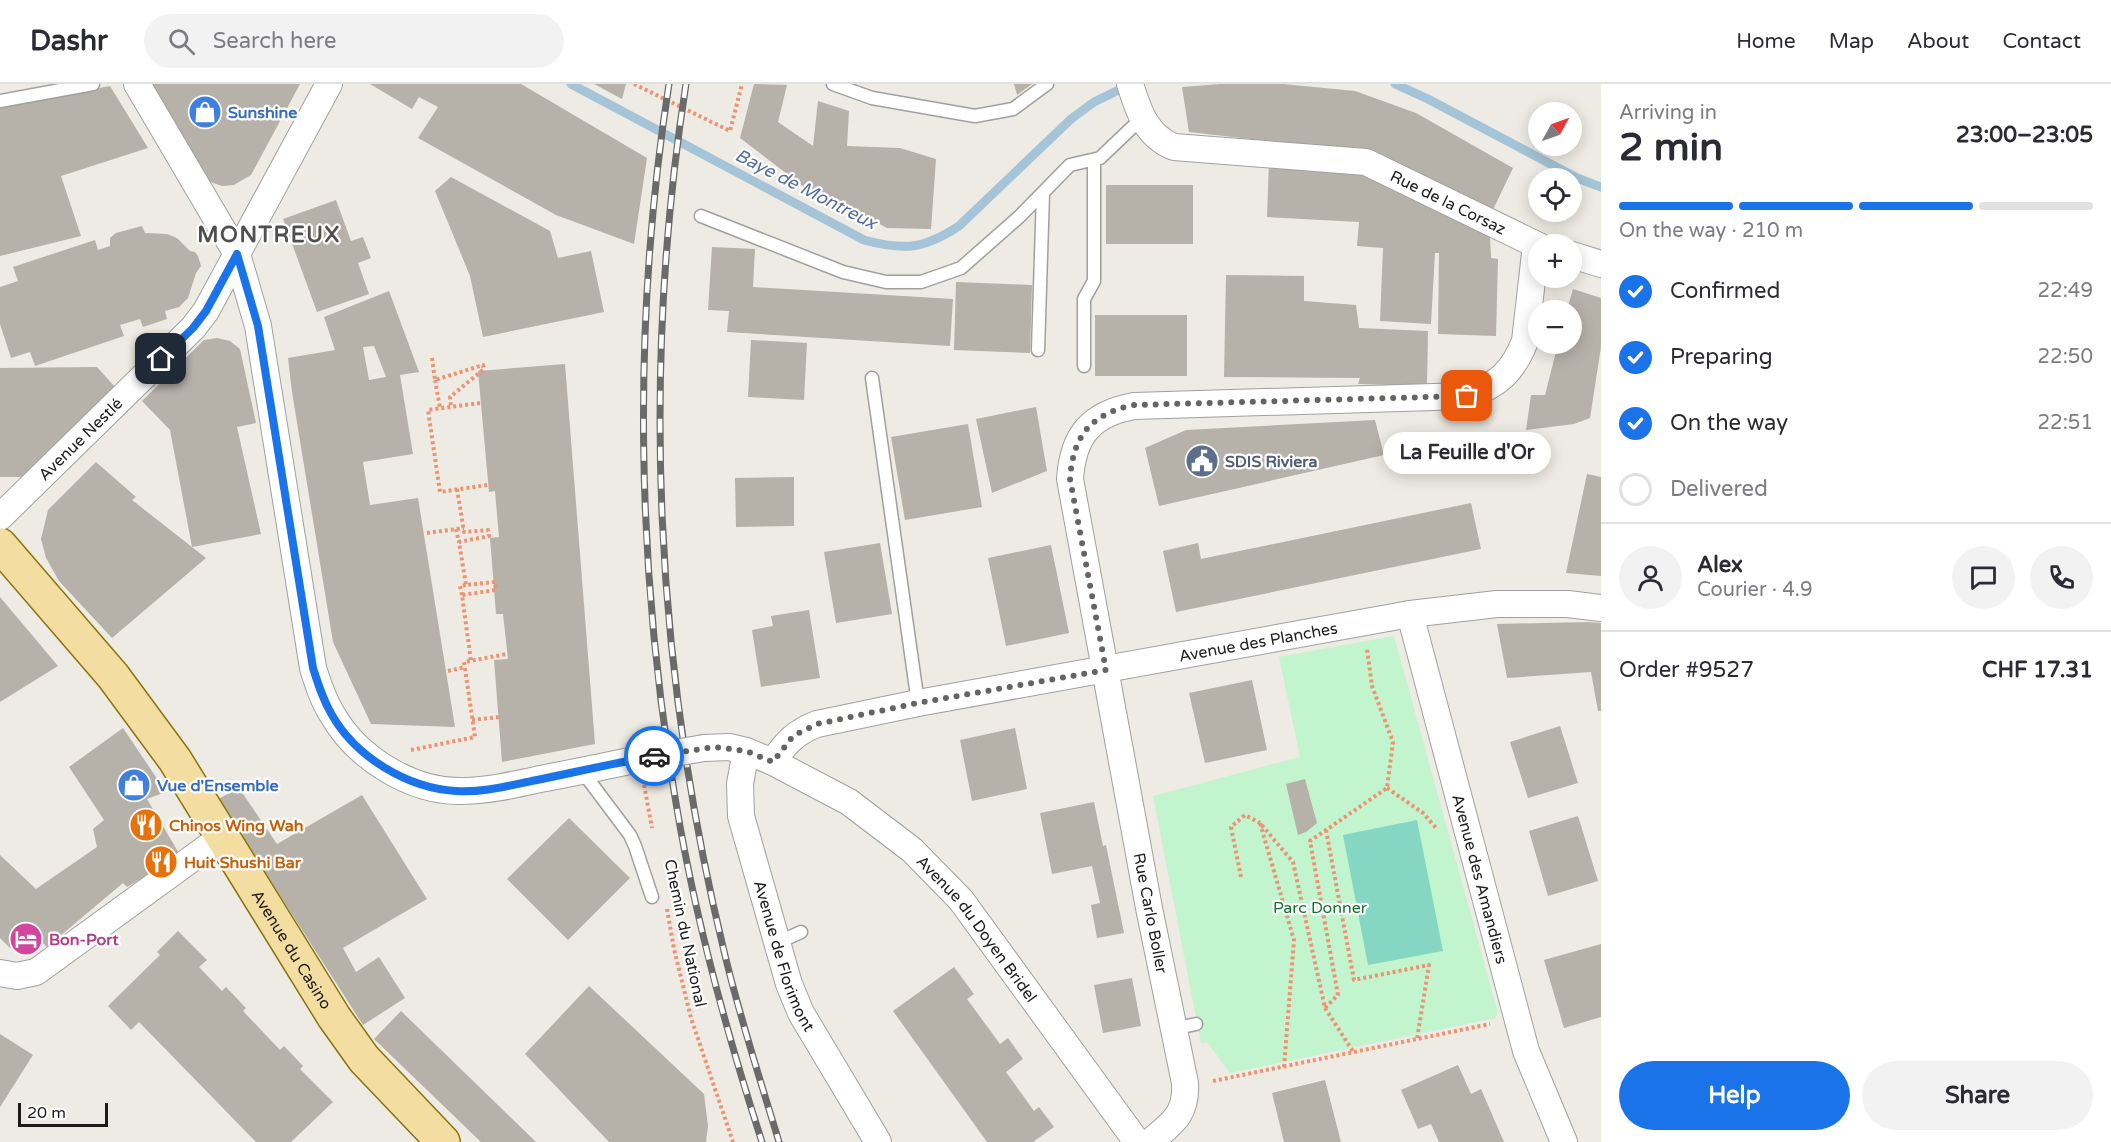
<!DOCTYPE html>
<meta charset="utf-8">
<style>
:root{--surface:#fff;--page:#f2f2f3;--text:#2b2b33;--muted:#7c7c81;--line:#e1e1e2;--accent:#1a73e8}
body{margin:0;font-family:"Varela Round",sans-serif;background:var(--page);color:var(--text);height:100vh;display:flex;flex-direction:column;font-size:22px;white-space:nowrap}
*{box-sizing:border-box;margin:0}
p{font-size:20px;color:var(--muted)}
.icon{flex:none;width:33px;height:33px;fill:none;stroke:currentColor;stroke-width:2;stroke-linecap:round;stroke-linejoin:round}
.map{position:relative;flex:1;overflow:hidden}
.panel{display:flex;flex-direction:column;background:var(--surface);width:510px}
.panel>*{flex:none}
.needle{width:39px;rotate:50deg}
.buttons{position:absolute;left:1528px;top:18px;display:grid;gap:12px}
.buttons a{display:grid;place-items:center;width:54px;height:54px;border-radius:50%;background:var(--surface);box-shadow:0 3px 15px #0003;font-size:30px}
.scale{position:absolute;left:18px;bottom:15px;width:90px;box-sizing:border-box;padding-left:6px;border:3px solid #1c1c1c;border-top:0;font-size:16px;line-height:21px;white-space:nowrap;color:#1c1c1c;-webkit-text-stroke:4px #fff;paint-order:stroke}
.pin{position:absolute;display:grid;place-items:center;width:51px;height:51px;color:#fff;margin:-26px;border-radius:12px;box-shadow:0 3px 9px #0006}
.courier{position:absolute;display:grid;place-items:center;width:60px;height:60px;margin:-30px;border:4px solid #1a73e8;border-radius:50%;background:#fff;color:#222;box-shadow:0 2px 8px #0007}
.bubble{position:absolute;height:42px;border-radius:21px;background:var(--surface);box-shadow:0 3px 15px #0003;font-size:20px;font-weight:800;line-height:42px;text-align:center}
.headline em{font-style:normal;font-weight:800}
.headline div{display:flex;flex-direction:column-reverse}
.headline{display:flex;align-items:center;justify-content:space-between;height:102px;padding:0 18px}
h1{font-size:39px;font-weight:800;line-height:45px}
.bar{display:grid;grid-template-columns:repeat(4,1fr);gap:9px 6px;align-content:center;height:72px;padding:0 18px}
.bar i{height:8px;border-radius:4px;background:var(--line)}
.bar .current{background:var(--accent)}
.bar p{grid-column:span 4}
.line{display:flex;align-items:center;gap:15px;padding:0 18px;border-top:2px solid var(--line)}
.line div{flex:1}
.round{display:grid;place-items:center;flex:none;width:63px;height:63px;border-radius:32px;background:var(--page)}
ol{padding:0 18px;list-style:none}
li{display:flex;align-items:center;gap:18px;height:66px}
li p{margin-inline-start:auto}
li .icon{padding:6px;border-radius:50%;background:var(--accent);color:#fff;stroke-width:4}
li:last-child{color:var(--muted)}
li i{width:33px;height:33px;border:3px solid var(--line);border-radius:50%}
.action{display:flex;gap:12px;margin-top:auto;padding:12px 18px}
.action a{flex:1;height:69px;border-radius:36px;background:var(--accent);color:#fff;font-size:24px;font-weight:800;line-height:69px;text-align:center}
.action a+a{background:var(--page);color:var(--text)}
header{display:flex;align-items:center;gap:36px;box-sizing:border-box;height:84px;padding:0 30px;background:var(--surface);border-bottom:2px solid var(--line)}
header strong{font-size:28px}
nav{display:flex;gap:33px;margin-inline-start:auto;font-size:21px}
.search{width:420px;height:54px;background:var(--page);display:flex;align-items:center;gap:15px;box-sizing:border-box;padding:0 21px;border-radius:33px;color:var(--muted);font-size:22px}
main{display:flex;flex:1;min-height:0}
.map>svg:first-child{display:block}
</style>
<header>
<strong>Dashr</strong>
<div class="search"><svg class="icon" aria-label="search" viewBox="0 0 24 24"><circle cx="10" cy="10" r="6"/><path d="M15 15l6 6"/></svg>Search here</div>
<nav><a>Home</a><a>Map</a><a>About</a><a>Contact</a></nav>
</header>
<main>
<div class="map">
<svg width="1601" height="1058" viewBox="0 0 1601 1058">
<rect width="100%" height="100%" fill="#edebe3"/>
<path fill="#c2f4ce" d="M1394,552L1498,929L1495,934L1230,989L1207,958L1201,959L1153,712L1300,673L1279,573Z"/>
<path fill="#86d6c4" d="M1417,736L1443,867L1368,881L1343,751Z"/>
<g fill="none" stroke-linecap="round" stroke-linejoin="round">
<path stroke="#a6c4d7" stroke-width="9" d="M571,0L864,156C905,167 924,165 959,142L1071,35L1094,18L1129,1
M1395,0L1428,15L1577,94L1601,103"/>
</g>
<path fill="#b6b1a9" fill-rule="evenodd" d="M143,0H300L251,91L234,101L222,102L202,95Z
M370,0H521L647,74L634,160L556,131L418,54L438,23L419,13L412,25Z
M594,0H626L622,15Z
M754,0L787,1L778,38L813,62L818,17L849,27L847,62L900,64L936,75L931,145L887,144L844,121L808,106L740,54Z
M1014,0H1032L1017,11Z
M1220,0H1283L1355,7L1416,29L1513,84L1490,132L1348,66L1189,48L1182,3Z
M110,2L148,64L61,92L81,152L0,172V23Z
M1269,77L1364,83L1490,152L1491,174L1498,175L1496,252L1438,250L1439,169H1435L1431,240L1380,237L1383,164L1357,162L1359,138L1267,133Z
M451,93L550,147L558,174L591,167L604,228L483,253L470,192L435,107Z
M1106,101H1193V160H1106Z
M336,116L351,157L363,153L371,174L358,179L369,210L317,228L283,135Z
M142,142L145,149L167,150L177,154L190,167L195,168L198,172L201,182L196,189L188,214L179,223L165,227L167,235L143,243L140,235L120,241L124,252L35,282L30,268L11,274L0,240V203L18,197L13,183L95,156L98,166L110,162V154L116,149Z
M712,163L755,165L753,203L953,215L950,262L727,248L729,227L708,226Z
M1226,191L1304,192V217L1356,221L1359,244L1428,247L1427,302L1358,300L1360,294L1224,293Z
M956,198L1032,201L1030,269L954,266Z
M1573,205L1601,214V263L1590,334L1574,340L1526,346L1531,311H1545L1558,260H1572V226H1567Z
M389,207L419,288L400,291L413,370L363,378L370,421L418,414L455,643L371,640L333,558L292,308L288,274L335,266L324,233ZM374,262L386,293L369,296L363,263Z
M1095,231H1187V292H1095Z
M217,254L230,257L240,265L256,339L237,343L261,450L192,463L170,346L142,317L204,256Z
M751,256L807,259L804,316L748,313Z
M565,280L595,660L502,678L494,576L508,575L503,530H496L490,454L499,453L495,407L489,408L478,287Z
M97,283L115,303L22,393H0V284Z
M1036,323L1047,387L992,409L976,335Z
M1375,336L1384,371L1159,422L1145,364L1186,346Z
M968,340L982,423L905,436L891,353Z
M96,378L136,413L132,416L206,474L112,554L59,497L46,474L41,455L48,426Z
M1587,390L1601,393V492L1566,489Z
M794,393V442L736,443L735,394Z
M1471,419L1481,465L1176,528L1163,467L1198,459L1201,475Z
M880,459L892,530L836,539L824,468Z
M1051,461L1069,549L1006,562L988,474Z
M0,513L58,582L0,618Z
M809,526L820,594L761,603L752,546L773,542L771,532Z
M1589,538L1601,539V627H1598L1591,588L1507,594L1497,540Z
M1252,596L1267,666L1205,679L1189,609Z
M1560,642L1578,699L1528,714L1510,658Z
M123,644L166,708L147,715L180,771L127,803L123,799L47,863L42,858L29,869L17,857L10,864L0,854V771L36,805L97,763L93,745L104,736L69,683Z
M1015,644L1027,705L972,717L960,656Z
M1305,695L1317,739L1306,748L1298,751L1286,700Z
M239,704L277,760L362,711L427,815L343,864L356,888L379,873L405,914L363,941L218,715Z
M1094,718L1103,762L1106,761L1124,849L1097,854L1091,821L1100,819L1092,782L1052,790L1040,729Z
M1578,732L1598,797L1548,812L1529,747Z
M569,734L630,794L568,856L507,795Z
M178,847L207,876L199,883L222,907L226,903L246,924L243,927L280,966L284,962L303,982L300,985L333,1018L291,1058H256L139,938L131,946L108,922L160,871L157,868Z
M1601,860V933L1564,944L1544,876Z
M954,883L974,910L967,915L1000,960L1008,954L1023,975L1006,988L1034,1027L1039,1023L1054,1043L1033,1058H987L893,927Z
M1132,894L1141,942L1103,949L1094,901Z
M589,902L704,1010L708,1042L706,1058H609L525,970Z
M401,927L536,1058H481L374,955Z
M0,950L33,971L0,1023Z
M1458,981L1471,1010L1481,1005L1504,1058H1439L1431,1040L1418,1045L1401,1006Z
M1325,996L1341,1058H1284L1272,1009Z"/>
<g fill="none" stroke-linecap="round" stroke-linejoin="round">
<g stroke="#a0a0a0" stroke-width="15">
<path id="lane" d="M833,0L872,14L975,32L1013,25L1047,0
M0,17L93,0
M701,132L843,188L886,198H921L961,184L1019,133L1070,81L1100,74L1142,34
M1038,266L1043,109
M1084,282V215L1094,197V76
M872,294L918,619
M582,687L630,751L635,762L652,813
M777,859L801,848
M1173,945L1196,940"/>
</g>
<g stroke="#a0a0a0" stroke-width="28">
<g id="street">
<path d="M137,0L237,170L258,242L313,584C318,600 323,616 332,630C356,673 410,707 459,707C487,707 513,701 540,695C573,689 606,682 639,675"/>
<path id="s1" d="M1130,0C1138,26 1146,52 1174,63L1366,78L1539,162"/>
<path d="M1572,171L1601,180"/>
<path id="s2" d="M0,433L193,244L206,227L329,0"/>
<path id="s3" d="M1410,530L1526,967L1564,1058"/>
<path id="s4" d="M704,664L729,663L746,667L773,678L849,718L912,766L961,816L1137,1058"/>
<path id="s5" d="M746,667L740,700L741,732L789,900L801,929L878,1058"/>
<path id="s6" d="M773,678C785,659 796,648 817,640L918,619L1410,530L1497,520H1568L1601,524"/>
<path d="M0,889L17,892L36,888L223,752"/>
<path d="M1150,1058C1172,1039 1187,1031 1185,999L1149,824L1070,395C1073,351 1091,330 1134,322L1467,312C1498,301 1513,288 1525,257L1536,161"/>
</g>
</g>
<g stroke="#89740c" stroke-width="36">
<g id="primary">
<path id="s7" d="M0,461L113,592L175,676L334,933L364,975L443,1058"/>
</g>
</g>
<path stroke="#ee9372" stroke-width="4" stroke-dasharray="3 3" stroke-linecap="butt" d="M634,0L730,47L742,0
M432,274L435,296L483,281L484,285L450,313L451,323
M435,296L440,324
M480,319L428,326L440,408L487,401
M457,405L464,448L488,446L489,452L459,458L466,501L495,498L496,506L462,511L471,577
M456,445L459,458
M427,449L464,444
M462,511L460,502L466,501
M448,587L465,583
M472,636L499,633
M411,666L475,653L464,578L507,570
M644,701L652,744
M1387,704L1423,729L1437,745
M1326,746L1354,896L1429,881L1417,955
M1241,793L1231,743L1245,731L1260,739
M667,825L674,865L691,934L733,1058
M1325,924L1354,969
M1284,983L1294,856L1260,739L1293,778L1325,924L1338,911L1310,757L1387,704L1393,658L1372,602L1367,565
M1213,997L1490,940"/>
<use href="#lane" stroke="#fff" stroke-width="12"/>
<use href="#street" stroke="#fff" stroke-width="26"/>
<use href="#primary" stroke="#f4dda1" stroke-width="33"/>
<g stroke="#6a6a6a" stroke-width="7">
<path id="rail" d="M669,0C632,237 636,482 676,719C695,834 726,947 762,1058
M686,0C641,288 655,583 724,867C739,931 760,995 779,1058"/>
</g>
<use href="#rail" stroke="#fff" stroke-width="4.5" stroke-dasharray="14" stroke-linecap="butt"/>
<g stroke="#a0a0a0" stroke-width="28" stroke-linecap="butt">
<path id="street-bridge" d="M639,675L704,664"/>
</g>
<use href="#street-bridge" stroke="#fff" stroke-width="26"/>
</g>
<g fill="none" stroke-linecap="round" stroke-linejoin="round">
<path stroke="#656462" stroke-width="6" stroke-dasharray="0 10.8" d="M654,672L715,663L746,667L773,678L793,652L817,640L918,619L1106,586L1070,395C1073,351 1091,330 1134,321L1467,312"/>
<path stroke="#1a73e8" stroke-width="8" d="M161,275L193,244L206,227L237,170L258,242L313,584C318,600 323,616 332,631C356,673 407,704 456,707C483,709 511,701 537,696C576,688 615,679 654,672"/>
</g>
<defs>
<g id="shop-disc" transform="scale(1.725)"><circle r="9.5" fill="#3f7fe0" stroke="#fff"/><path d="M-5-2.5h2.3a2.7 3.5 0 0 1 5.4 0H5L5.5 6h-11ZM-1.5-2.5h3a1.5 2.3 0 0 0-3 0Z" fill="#fff"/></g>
<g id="civic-disc" transform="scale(1.725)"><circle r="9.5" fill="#5c6f8a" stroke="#fff"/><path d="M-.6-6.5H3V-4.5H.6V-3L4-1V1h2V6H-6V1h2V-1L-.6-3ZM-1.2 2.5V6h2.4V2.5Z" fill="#fff"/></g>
<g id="restaurant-disc" transform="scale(1.725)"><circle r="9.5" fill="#e8710a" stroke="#fff"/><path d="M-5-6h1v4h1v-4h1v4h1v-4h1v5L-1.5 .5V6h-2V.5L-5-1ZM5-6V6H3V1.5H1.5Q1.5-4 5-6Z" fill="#fff"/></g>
<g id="hotel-disc" transform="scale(1.725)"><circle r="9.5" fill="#d1479c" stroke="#fff"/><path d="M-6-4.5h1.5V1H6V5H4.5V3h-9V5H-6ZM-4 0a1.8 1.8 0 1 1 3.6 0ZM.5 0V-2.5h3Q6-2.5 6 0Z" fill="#fff"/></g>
</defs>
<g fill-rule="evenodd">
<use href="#shop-disc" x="205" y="28"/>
<use href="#civic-disc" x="1202" y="377"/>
<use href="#shop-disc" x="134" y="701"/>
<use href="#restaurant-disc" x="146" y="741"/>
<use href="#restaurant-disc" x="161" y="778"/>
<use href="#hotel-disc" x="26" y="855"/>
</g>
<g text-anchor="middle" stroke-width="4.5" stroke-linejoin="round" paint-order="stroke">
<g font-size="16" font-weight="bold" fill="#366cbe" stroke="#fff" text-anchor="start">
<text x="228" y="34">Sunshine</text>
<text x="157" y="707">Vue d'Ensemble</text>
</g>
<g font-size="16" fill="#1c1c1c" stroke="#fff">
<text dy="6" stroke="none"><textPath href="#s1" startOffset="364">Rue de la Corsaz</textPath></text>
<text dy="6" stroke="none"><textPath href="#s2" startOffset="112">Avenue Nestlé</textPath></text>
<text dy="6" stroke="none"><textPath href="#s6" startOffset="508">Avenue des Planches</textPath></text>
<text dy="6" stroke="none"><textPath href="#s3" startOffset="274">Avenue des Amandiers</textPath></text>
<text transform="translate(1151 829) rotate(79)" y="6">Rue Carlo Boller</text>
<text dy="6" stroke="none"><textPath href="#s4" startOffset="339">Avenue du Doyen Bridel</textPath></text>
<text transform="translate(686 849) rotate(78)" y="6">Chemin du National</text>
<text dy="6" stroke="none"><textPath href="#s7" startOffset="500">Avenue du Casino</textPath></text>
<text dy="6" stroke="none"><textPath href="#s5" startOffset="212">Avenue de Florimont</textPath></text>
</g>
<g font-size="16" font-weight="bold" fill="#4e5e75" stroke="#fff" text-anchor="start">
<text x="1225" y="383">SDIS Riviera</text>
</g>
<g font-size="16" font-weight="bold" fill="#c56008" stroke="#fff" text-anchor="start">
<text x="169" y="747">Chinos Wing Wah</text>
<text x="184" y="784">Huit Shushi Bar</text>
</g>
<g font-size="16" fill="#14712b" stroke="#fff">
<text x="1320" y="829">Parc Donner</text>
</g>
<g font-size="16" font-weight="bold" fill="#b23c85" stroke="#fff" text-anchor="start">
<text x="49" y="861">Bon-Port</text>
</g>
<g font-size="18" font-style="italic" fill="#516da4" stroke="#fff">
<text transform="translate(806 105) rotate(27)" y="6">Baye de Montreux</text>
</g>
<g font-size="22" font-weight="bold" letter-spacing="1.5" fill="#4f4f4f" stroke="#fff">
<text x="269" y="158">MONTREUX</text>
</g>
</g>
</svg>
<div class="buttons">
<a><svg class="needle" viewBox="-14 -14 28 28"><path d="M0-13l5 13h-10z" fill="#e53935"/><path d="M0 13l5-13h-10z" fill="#7c7c81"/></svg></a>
<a><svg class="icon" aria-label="locate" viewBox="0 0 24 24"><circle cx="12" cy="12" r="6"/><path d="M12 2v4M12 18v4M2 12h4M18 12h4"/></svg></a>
<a>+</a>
<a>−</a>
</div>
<div class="scale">20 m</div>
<div class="pin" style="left:1467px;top:312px;background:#ea580c"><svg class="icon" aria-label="bag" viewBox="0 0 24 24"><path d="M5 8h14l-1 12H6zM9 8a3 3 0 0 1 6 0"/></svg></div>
<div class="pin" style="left:161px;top:275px;background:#1f2937"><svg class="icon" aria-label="home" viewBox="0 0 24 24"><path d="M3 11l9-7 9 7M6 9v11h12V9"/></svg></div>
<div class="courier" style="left:654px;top:672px"><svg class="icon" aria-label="car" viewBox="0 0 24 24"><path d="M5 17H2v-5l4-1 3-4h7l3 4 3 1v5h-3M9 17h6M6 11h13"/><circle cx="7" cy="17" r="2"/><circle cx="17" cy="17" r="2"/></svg></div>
<div class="bubble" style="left:1383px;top:348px;width:168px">La Feuille d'Or</div>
</div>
<section class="panel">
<div class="headline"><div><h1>2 min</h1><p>Arriving in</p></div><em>23:00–23:05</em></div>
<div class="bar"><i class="current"></i><i class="current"></i><i class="current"></i><i></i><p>On the way · 210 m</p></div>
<ol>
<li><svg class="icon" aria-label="check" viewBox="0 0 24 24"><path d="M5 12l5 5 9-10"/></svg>Confirmed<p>22:49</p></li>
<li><svg class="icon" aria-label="check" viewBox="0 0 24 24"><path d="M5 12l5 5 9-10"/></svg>Preparing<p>22:50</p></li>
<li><svg class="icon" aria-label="check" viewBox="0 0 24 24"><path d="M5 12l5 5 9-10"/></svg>On the way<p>22:51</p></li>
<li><i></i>Delivered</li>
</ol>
<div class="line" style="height:108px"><a class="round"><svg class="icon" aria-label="person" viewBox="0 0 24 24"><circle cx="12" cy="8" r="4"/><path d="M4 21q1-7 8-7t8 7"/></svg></a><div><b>Alex</b><p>Courier · 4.9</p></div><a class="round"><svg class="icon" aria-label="chat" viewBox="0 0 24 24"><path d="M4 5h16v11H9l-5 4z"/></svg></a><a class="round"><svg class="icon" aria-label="phone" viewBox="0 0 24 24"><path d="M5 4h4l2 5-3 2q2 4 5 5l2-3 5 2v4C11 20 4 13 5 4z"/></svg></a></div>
<div class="line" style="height:78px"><div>Order #9527</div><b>CHF 17.31</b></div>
<div class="action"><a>Help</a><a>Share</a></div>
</section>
</main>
